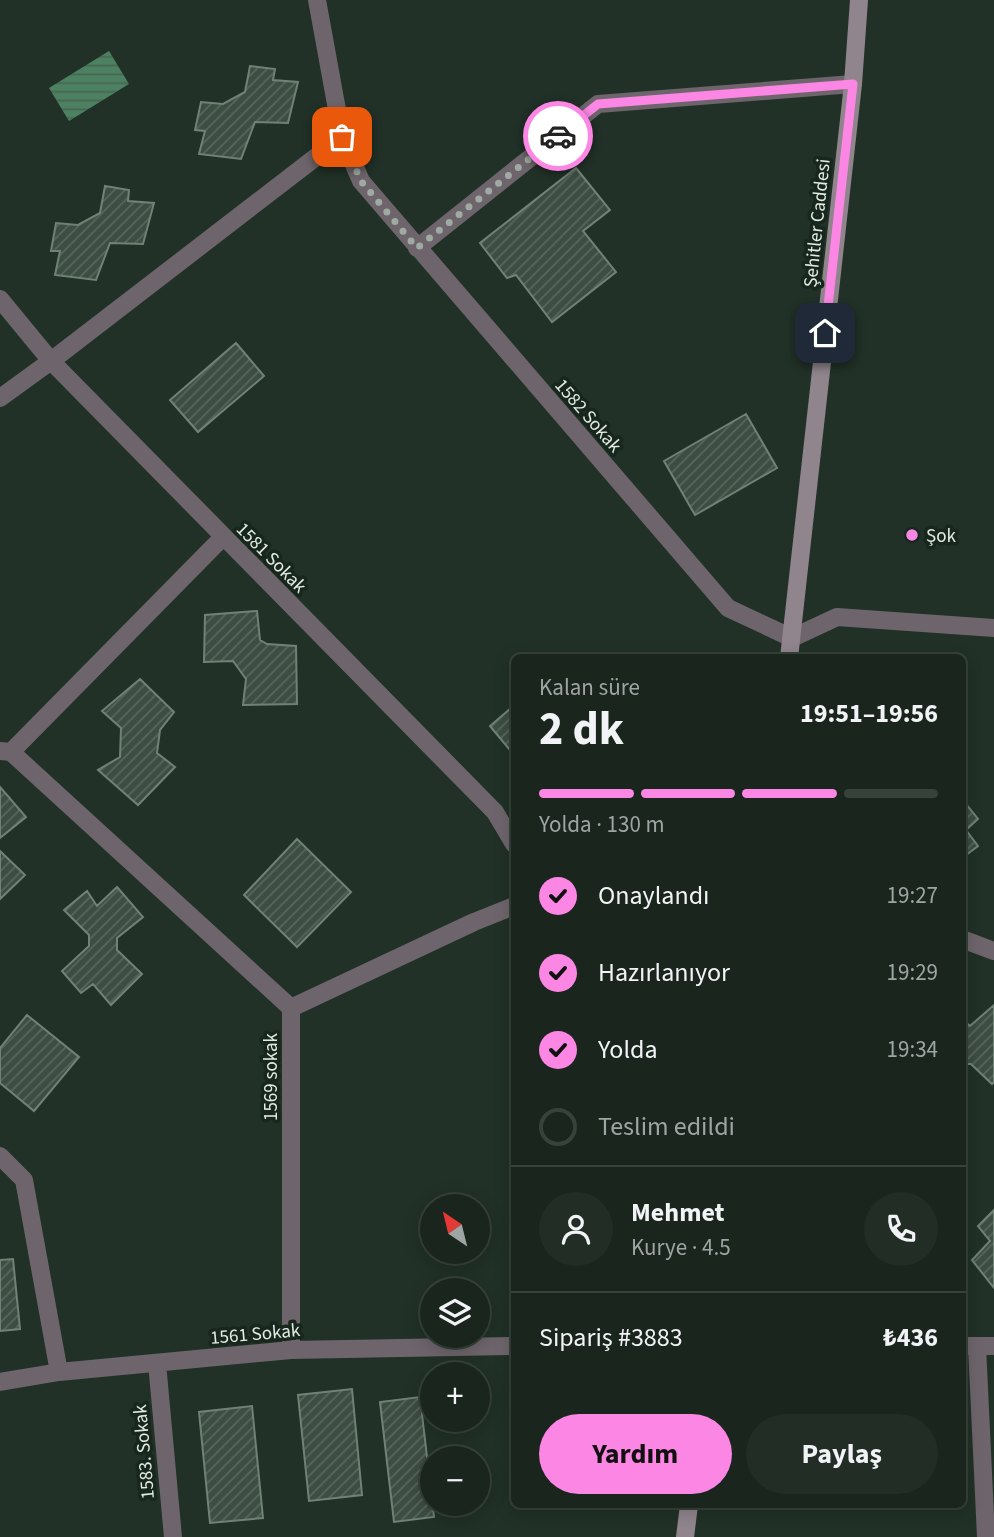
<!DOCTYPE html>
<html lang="tr">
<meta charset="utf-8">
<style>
:root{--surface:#19251d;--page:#222d26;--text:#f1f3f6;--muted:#9fa5a4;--line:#37423b;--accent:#fc86e4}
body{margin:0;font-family:"Source Sans 3",sans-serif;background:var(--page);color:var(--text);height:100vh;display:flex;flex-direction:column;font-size:26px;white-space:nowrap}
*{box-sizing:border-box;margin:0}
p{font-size:23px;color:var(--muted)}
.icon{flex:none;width:38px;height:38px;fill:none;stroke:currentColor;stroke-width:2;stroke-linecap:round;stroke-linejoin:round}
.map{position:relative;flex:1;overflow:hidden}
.sheet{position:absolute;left:511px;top:654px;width:455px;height:854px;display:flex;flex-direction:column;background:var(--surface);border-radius:10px;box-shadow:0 4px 18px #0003,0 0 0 2px var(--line)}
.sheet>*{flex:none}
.needle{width:46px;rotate:325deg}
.tools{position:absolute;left:420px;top:1194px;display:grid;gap:14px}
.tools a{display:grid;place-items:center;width:70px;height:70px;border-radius:50%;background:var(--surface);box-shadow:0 4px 18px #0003,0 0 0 2px var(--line);font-size:35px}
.pin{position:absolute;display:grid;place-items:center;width:60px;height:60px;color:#fff;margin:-30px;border-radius:14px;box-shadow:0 4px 10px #0006}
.courier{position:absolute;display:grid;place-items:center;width:70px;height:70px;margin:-35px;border:5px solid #fc86e4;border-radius:50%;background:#fff;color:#222;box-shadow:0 2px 9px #0007}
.headline em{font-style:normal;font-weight:700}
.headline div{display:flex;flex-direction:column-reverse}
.headline{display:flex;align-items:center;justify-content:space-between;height:119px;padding:0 28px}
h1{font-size:46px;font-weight:700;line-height:52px}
.bar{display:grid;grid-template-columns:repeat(4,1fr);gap:10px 7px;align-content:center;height:84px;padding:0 28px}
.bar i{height:9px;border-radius:5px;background:var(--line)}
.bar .current{background:var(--accent)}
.bar p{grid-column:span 4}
.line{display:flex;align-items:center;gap:18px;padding:0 28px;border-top:2px solid var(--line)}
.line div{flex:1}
.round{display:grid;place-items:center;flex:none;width:74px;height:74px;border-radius:37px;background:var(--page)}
ol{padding:0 28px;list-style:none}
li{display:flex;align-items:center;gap:21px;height:77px}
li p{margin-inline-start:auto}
li .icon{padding:7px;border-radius:50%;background:var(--accent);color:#111;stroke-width:4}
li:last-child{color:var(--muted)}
li i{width:38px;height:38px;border:4px solid var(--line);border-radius:50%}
.cta{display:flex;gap:14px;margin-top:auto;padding:14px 28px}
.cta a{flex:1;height:80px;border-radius:42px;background:var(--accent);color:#111;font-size:28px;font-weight:700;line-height:80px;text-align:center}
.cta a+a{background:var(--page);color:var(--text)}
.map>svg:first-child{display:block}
</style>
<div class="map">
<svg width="994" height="1537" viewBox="0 0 994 1537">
<defs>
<pattern id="water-rules" width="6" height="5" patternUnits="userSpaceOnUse" patternTransform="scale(1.75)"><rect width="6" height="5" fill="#4c8161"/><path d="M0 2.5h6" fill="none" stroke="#486654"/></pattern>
<pattern id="building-hatch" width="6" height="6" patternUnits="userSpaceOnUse" patternTransform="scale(1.75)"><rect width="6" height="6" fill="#3c4d42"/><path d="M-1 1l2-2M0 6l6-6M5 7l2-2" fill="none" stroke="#58675d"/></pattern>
</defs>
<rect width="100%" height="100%" fill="#213127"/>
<path fill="url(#water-rules)" d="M109,51L129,84L69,121L49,88Z"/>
<path fill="url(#building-hatch)" stroke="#708276" stroke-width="2" d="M250,66L275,69L273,80L298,82L288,123L255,122L241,159L199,154L205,131L195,130L201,102L223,104L245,92Z
M576,168L610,210L583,231L616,272L552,322L516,275L507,278L480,243Z
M105,186L129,190L128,201L154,203L143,244L110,243L96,280L55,275L60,251H51L56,223L78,225L100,213Z
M236,343L264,376L198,432L170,400Z
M746,414L777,468L695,515L664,461Z
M257,611L260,640L267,644L296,646L297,704L243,705L246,679L233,661L204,662L205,615Z
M140,679L174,712L160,730L157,753L175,767L138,805L98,770L120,757L121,728L102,711Z
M511,708L514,710V755L490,726Z
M0,787L26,817L0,838Z
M962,799L978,819L966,830L978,846L962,858Z
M297,839L351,892L297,947L244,895Z
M0,851L25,875L0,899Z
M117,887L143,917L117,938V950L142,974L111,1005L93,984L81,993L62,971L89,946V935L64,910L87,891L97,906Z
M994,1005V1082L992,1084L971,1064H962V1019L970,1026Z
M27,1015L79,1057L34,1111L0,1083V1048Z
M994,1210V1288L972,1260L990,1241L978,1226Z
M13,1259L20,1329L0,1331V1260Z
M352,1389L362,1495L309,1501L298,1395Z
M420,1397L434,1517L394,1522L380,1402Z
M252,1406L263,1518L210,1523L199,1412Z"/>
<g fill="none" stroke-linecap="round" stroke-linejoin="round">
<path stroke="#6d656b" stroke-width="18" d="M317,0L342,137L361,181L728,608L792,638L837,617L994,628
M417,248L598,104L853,84
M0,299L51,361L495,812L514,844
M0,398L51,361L342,137
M0,751L11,752L291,1008
M11,752L223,537
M962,939L994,951
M0,1156L24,1180L59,1372
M962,1346H994
M977,1346L986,1537
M291,1350V1008L474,922L514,906
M157,1363L173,1537
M0,1382L59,1372L291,1350L514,1346"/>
<path stroke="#91858d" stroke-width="18" d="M789,658L853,84L859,0
M685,1537L689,1505"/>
</g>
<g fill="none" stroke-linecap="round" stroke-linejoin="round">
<path stroke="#9eaaa2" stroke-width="7" stroke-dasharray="0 12.6" d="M342,137L361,181L417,248L558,136"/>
<path stroke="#fc86e4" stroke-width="9" d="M558,136L598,104L853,84L825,333"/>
</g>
<circle fill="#fc86e4" stroke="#18271d" stroke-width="2.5" cx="912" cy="535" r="7"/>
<g text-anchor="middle" stroke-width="7" stroke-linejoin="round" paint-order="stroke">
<g font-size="19" fill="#e1ebe4" stroke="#18271d">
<text transform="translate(816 223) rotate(-84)" y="7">Şehitler Caddesi</text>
<text transform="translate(589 415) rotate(49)" y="7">1582 Sokak</text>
<text transform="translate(272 557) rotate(45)" y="7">1581 Sokak</text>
<text transform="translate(270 1077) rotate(-90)" y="7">1569 sokak</text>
<text transform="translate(255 1333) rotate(-5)" y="7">1561 Sokak</text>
<text transform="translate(143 1452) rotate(-95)" y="7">1583. Sokak</text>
</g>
<g font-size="19" fill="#e1ebe4" stroke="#18271d" text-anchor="start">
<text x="926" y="542">Şok</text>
</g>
</g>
</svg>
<div class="tools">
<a><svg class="needle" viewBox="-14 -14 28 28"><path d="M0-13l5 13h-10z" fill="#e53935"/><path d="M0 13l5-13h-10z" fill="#9fa5a4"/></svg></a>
<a><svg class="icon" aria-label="layers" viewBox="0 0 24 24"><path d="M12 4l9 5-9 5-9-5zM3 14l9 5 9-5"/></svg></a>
<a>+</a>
<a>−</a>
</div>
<div class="pin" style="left:342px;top:137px;background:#ea580c"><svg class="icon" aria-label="bag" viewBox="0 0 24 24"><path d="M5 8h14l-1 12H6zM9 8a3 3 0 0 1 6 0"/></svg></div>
<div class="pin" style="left:825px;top:333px;background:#1f2937"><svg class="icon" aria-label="home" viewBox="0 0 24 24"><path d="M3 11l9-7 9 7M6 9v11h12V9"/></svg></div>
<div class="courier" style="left:558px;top:136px"><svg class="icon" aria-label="car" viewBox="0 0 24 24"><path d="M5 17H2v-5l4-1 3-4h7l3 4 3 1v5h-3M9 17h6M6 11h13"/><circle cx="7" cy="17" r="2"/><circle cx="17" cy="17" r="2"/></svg></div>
<section class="sheet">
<div class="headline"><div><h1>2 dk</h1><p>Kalan süre</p></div><em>19:51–19:56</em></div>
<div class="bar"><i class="current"></i><i class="current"></i><i class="current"></i><i></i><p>Yolda · 130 m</p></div>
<ol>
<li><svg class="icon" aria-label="check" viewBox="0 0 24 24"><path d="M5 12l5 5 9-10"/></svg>Onaylandı<p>19:27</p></li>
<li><svg class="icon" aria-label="check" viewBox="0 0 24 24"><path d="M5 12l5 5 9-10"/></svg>Hazırlanıyor<p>19:29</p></li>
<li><svg class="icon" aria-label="check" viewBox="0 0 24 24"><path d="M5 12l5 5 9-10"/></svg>Yolda<p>19:34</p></li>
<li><i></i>Teslim edildi</li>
</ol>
<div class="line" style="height:126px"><a class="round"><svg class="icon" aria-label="person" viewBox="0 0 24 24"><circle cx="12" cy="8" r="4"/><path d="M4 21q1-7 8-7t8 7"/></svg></a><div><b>Mehmet</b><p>Kurye · 4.5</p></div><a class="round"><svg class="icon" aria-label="phone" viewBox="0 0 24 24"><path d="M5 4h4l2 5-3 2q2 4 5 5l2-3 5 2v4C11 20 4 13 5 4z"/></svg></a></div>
<div class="line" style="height:91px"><div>Sipariş #3883</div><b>₺436</b></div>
<div class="cta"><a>Yardım</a><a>Paylaş</a></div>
</section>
</div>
